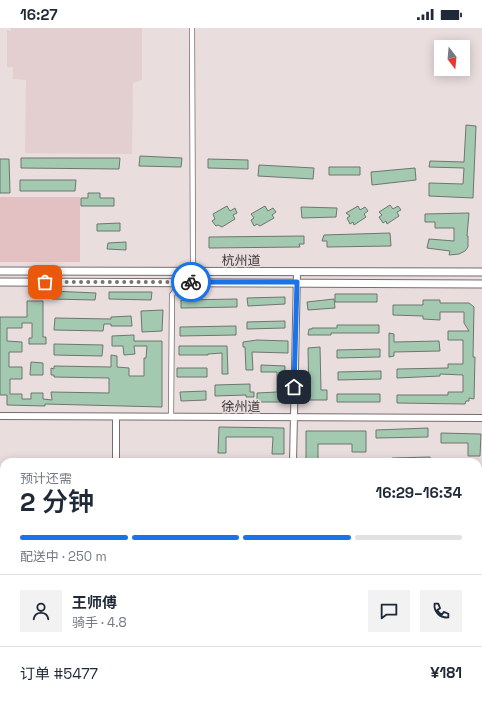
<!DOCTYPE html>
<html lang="zh">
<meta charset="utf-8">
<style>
:root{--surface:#fff;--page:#f2f2f3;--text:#1f2937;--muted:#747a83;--line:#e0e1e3;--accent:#1a73e8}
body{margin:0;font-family:"Space Grotesk","Noto Sans SC",sans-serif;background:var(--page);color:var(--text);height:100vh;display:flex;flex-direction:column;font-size:15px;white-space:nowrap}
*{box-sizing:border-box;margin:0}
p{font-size:13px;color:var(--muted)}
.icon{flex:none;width:22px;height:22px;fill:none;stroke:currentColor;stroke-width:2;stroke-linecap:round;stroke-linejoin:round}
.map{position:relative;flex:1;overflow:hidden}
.panel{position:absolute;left:0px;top:430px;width:482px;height:248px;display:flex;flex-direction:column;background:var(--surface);border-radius:12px 12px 0 0;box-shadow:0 2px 10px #0003}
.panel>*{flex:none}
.needle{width:26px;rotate:164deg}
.fabs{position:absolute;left:434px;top:12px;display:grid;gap:8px}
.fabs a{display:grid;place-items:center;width:36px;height:36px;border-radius:0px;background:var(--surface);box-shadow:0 2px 10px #0003;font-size:20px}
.pin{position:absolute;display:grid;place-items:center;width:34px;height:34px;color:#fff;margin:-17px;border-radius:8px;box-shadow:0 2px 6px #0006}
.courier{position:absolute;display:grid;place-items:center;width:40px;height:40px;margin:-20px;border:3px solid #1a73e8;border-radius:50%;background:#fff;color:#222;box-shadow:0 1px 5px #0007}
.head em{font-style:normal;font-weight:600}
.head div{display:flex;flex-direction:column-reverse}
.head{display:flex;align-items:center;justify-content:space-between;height:68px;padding:0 20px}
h1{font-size:26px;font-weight:600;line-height:30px}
.bar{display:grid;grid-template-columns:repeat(4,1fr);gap:6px 4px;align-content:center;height:48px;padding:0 20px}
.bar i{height:5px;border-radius:3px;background:var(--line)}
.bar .active{background:var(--accent)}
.bar p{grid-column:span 4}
.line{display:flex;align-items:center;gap:10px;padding:0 20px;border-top:1px solid var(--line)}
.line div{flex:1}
.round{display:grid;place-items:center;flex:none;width:42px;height:42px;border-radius:0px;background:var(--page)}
.status{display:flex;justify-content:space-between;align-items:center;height:28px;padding:0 20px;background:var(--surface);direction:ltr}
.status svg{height:11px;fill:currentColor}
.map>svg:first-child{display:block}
</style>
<div class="status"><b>16:27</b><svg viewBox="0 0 49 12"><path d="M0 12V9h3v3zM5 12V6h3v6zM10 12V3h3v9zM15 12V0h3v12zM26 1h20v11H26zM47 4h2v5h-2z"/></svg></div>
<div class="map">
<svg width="482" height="678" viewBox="0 0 482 678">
<rect width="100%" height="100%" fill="#e9dddd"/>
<path fill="#e4cfd0" d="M11,0H142V52L133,55L132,126L25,125L26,52L13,51V39H7V2L11,3Z
M0,537H4V674L110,675H0Z"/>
<path fill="#e3c1c3" d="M0,169H80V234H0Z
M478,539H482V668L478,672Z
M408,674H475L472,677H408Z"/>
<path fill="#a4c9b1" stroke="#6d7670" d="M466,97L476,98L473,170L429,168V155L463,156L464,140L429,139L430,133L464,134Z
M140,128L182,130L181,139L139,138Z
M21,130H120L119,141L21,140Z
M0,131H9L10,165H0Z
M208,131L248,132V141L208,140Z
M259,137L314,140L313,151L258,148Z
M329,139H360V147H329Z
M415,140L416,152L372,157L371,144Z
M20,152H76L75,163H20Z
M88,165H100V170H114V178H81V170H88Z
M390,177L393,181L398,178L401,182L397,184L399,188L387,196L386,193L383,195L379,189L382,187L379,184Z
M227,178L230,183L235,180L237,185L233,187L235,191L222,199L218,197L216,198L212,193L215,191L213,186Z
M265,178L268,183L273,180L276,184L272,187L274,190L260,198L257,196L254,198L251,192L254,190L251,186Z
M358,178L360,182L365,179L368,183L364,186L366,189L354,197L353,194L350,196L347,190L350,188L346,185Z
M301,179L337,180L336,189L302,190Z
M469,185L467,208H468V219L465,223L459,226L449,227L450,223L427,220L429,211L454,213V200H435V194H425V186Z
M120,195V203H97V196Z
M390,205L391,218L327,219V213H322L324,207Z
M304,208V216H299L300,219L209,220V209Z
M126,214V222L107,221L108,215Z
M52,263L96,265L95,272L52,271Z
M109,264H152L151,272L109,271Z
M335,266H377V274H335Z
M285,269V276L248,278L247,270Z
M237,271V279L181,280V272Z
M334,271L335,280L308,282L307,274Z
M423,272H440V275H469L474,279L473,329H475L474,371L469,370V373H466L465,376L397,375V367H448V364H463V347L440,346V348L397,350V341L448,340V336H463V312H448V303H469L464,295V284H440V292L423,291V288L393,287V277H423Z
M27,273H43V309H46V316H29V310H32V295H22V300H7V313L22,314V324H9V339H22V351H10V366H22V371H31V365H43V371L52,372L51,364L109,365V350L54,349V347H51V340L54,341V338L111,339V327L117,328V339L129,340V348H144V330H146L147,318H134L135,326L124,327L123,318H112V308L134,307V313H162V379L45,376V378L7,377V367H0V289H27Z
M163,282L162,303L142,304L141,283Z
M131,288L132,298H111V296H104L103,303L54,302L55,290L111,291V289Z
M285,293V300L247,301V294Z
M337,297H379V305H331V307H308L309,301H312V300H337Z
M236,298V307L180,308V299Z
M389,305L394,306V314L439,313L440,323L394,324V328L389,329Z
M257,312L288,313V325L252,324L253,342H246L245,319H243V314Z
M54,316L103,317L102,328L54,327Z
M179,318H227L228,346H222V325L208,326V327H179Z
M320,319L321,362H327V372H309L308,320Z
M380,321V329L337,330V322Z
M31,334L43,335V347H30Z
M261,337L285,338L284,374H257V365L277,364V344H261Z
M177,340H207V349H177Z
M381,343V351L338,352V344Z
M250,356V364H254V369H246V367L215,368V357Z
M206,363V372L181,373L180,364Z
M337,366H380V374H337Z
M219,399L284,400V426H272L273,409H226V425H218Z
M428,400V409L376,410V402Z
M306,403H366V424H352V416H318V434H306Z
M441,405L481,406L480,428H468V415H441Z
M430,429L431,434H392V430Z"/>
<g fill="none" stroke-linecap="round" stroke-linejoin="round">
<g stroke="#786d6e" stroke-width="6">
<path id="minor" d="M171,389L172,267L193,237L192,0"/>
</g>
<g stroke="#786d6e" stroke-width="8">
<path id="tertiary" d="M0,388L482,390
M116,434V389
M293,434L297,245
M0,531H4
M478,531H482
M117,674V678
M291,678V674"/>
</g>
<g stroke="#786d6e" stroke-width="9">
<path id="secondary" d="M0,243L482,244
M0,254L482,256"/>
</g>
<use href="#minor" stroke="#fff" stroke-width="4.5"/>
<use href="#tertiary" stroke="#fff" stroke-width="6"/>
<use href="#secondary" stroke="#fff" stroke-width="7"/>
</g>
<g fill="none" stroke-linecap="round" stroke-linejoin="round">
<path stroke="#7a7373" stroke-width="4" stroke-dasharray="0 7.2" d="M45,254H191"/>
<path stroke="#1a73e8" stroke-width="5" d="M191,254H297L294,359"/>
</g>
<g text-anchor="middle" stroke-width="3" stroke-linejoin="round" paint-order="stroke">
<g font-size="13" fill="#3f3a3a" stroke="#e9dddd">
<text transform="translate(241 232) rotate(1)" y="5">杭州道</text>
<text x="241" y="383">徐州道</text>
</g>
</g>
</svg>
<div class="fabs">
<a><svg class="needle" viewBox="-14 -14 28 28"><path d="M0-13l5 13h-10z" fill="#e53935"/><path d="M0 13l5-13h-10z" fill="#747a83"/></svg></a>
</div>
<div class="pin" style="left:45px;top:254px;background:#ea580c"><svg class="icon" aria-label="bag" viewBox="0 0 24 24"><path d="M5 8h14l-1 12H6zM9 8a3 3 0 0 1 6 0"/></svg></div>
<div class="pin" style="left:294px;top:359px;background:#1f2937"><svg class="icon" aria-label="home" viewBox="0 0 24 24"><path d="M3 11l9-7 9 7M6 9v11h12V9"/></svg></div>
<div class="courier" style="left:191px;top:254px"><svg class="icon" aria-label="bike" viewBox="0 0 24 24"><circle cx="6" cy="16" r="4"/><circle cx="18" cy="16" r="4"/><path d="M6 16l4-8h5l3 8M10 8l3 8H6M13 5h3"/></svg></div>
<section class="panel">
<div class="head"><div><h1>2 分钟</h1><p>预计还需</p></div><em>16:29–16:34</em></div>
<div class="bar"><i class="active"></i><i class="active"></i><i class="active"></i><i></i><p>配送中 · 250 m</p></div>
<div class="line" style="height:72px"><a class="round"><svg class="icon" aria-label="person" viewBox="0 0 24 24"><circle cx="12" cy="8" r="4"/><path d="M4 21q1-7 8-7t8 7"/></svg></a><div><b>王师傅</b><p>骑手 · 4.8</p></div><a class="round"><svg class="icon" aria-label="chat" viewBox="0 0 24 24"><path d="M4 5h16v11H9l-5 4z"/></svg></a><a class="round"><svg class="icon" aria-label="phone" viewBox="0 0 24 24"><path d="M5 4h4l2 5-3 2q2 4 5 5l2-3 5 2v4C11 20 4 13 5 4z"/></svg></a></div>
<div class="line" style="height:52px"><div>订单 #5477</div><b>¥181</b></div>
</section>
</div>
